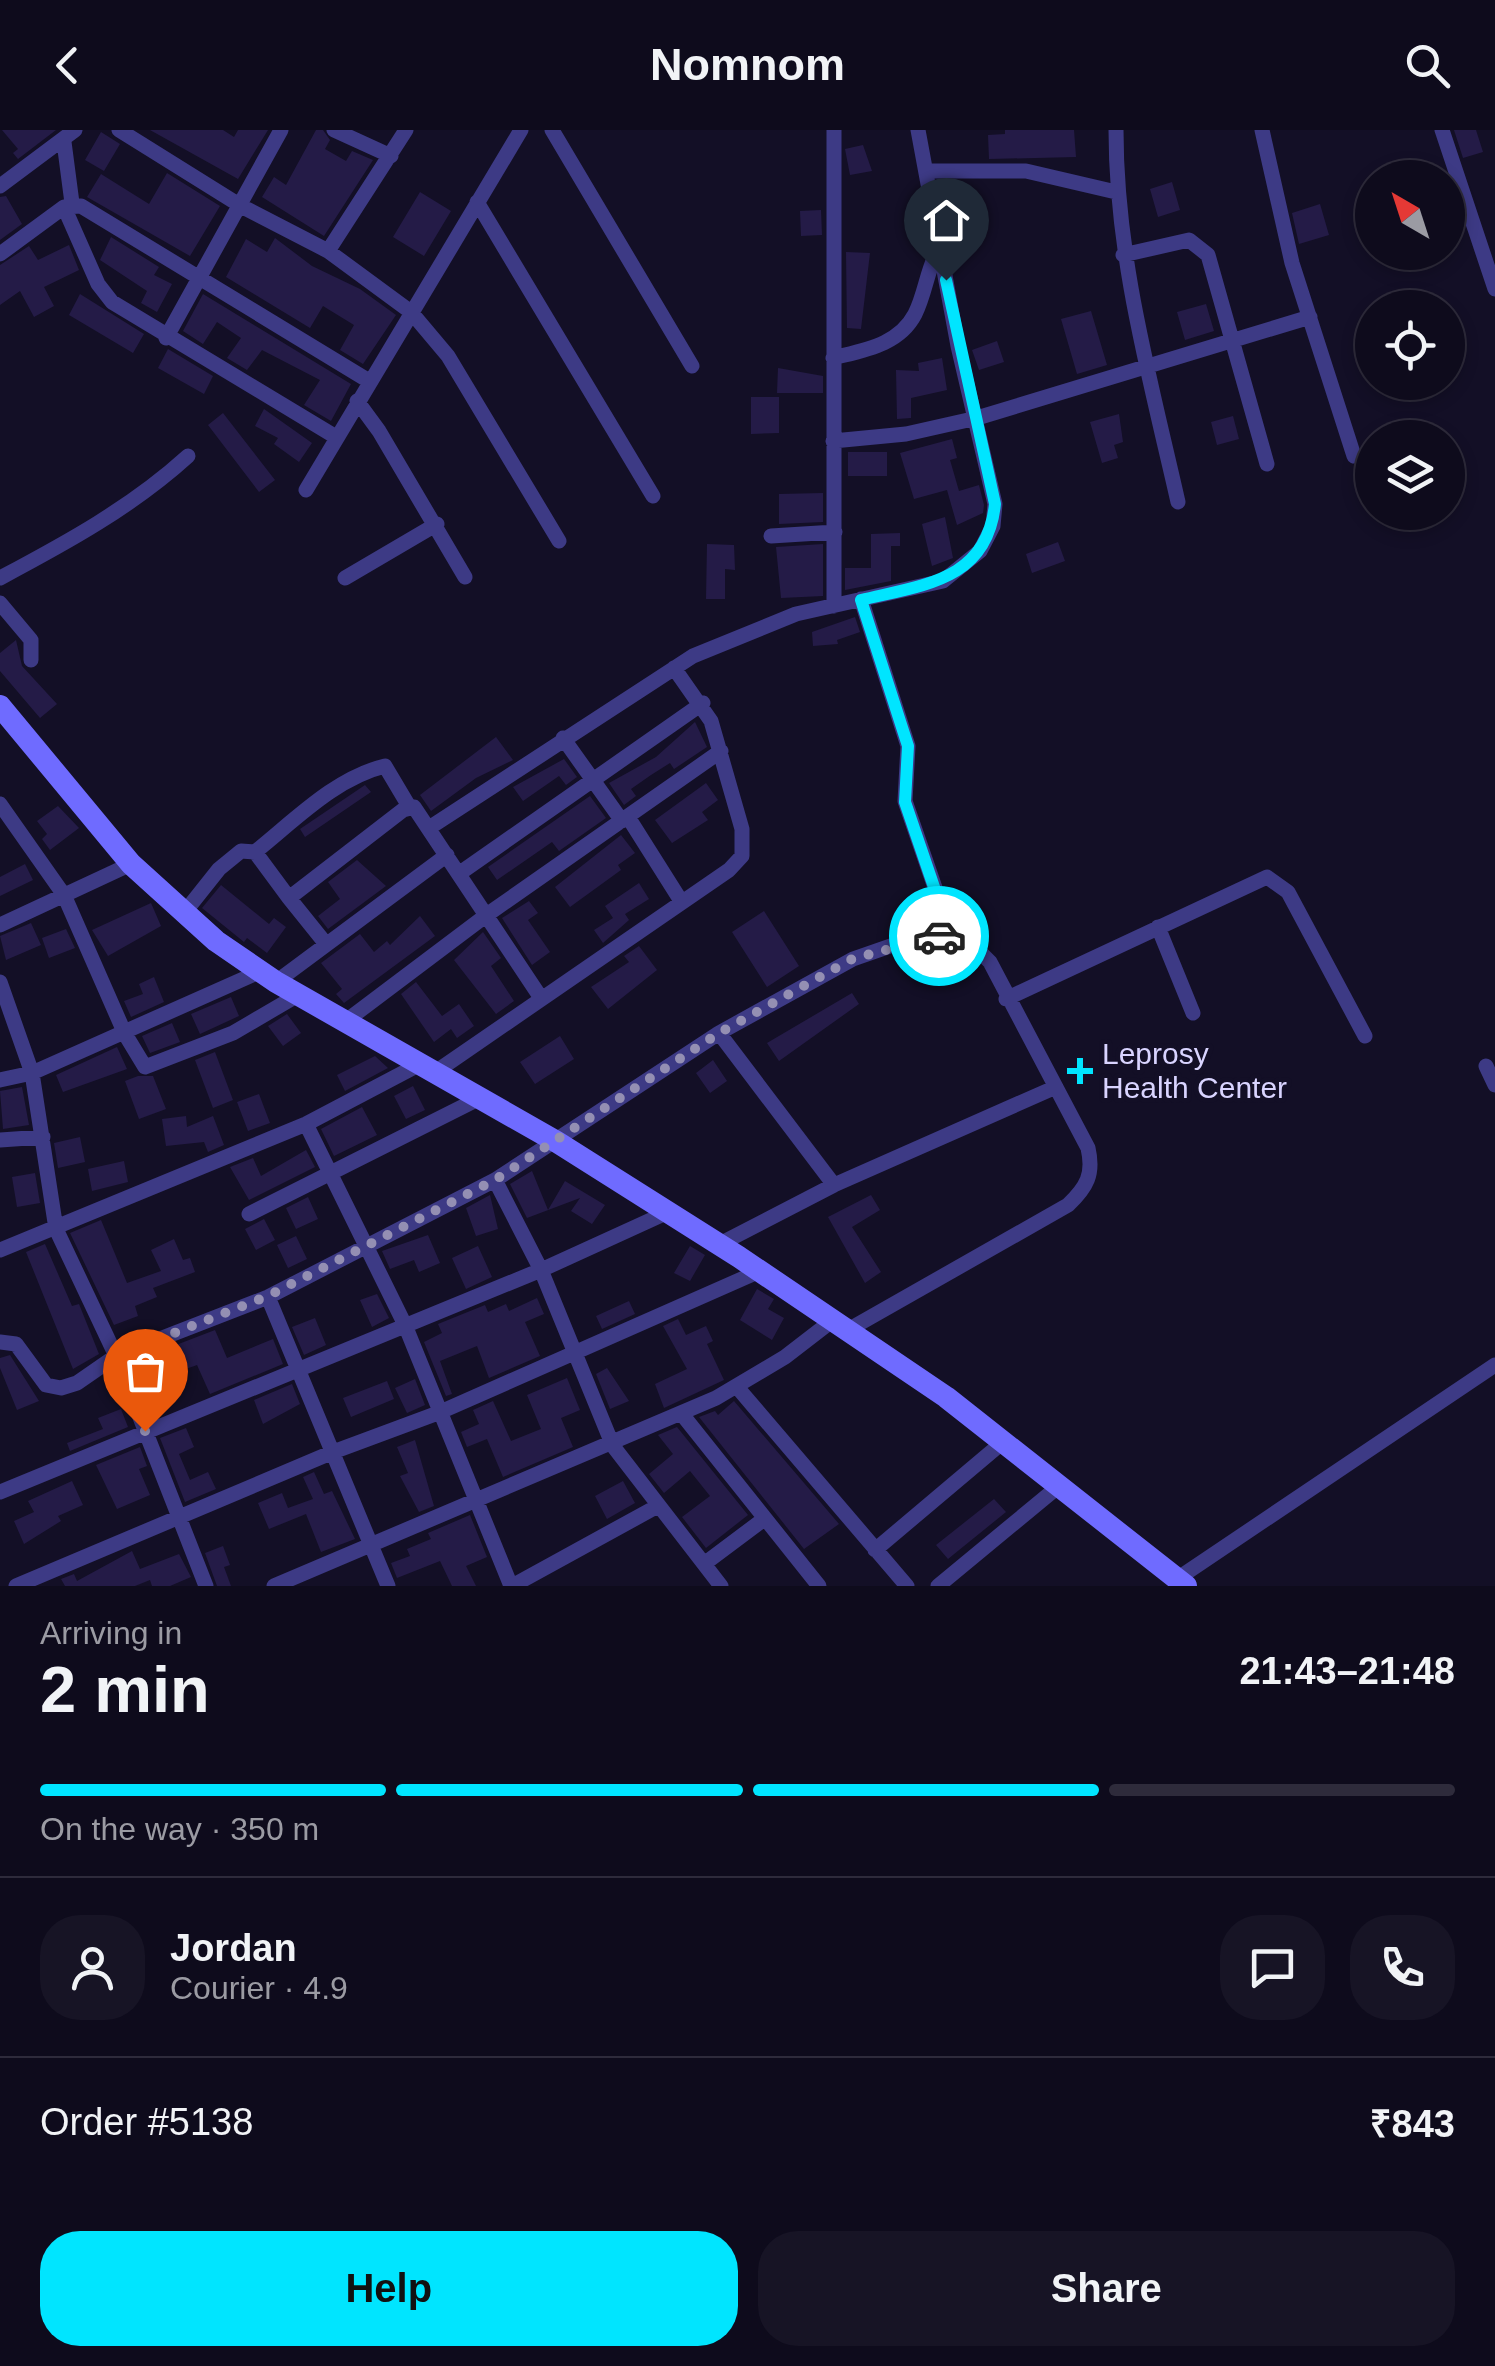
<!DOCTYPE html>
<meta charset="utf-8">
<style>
:root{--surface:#0e0b1c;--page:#171425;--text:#f1f3f6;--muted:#9b9ba3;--line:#2e2b3b;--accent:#00e5ff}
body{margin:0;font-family:Arial,sans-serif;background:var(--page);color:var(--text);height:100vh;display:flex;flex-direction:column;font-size:38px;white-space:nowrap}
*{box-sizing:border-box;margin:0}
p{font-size:32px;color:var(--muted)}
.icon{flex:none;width:55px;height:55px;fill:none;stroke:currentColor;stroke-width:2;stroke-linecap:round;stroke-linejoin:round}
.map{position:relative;height:1456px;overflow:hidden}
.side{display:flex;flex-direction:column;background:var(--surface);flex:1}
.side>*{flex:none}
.needle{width:65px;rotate:321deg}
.fabs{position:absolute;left:1355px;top:30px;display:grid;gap:20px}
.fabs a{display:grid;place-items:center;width:110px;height:110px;border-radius:50%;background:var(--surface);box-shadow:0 5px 15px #0003,0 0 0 2px var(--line);font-size:50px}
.pin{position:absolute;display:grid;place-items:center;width:85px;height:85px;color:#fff;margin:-102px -42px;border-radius:50% 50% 50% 0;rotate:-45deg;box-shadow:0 0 10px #0007}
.pin .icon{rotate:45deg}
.courier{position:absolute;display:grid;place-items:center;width:100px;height:100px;margin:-50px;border:8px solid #00e5ff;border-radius:50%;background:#fff;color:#222;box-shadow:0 2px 12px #0007}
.head em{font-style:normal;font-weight:700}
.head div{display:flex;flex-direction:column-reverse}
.head{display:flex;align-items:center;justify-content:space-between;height:170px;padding:0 40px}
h1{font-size:65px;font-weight:700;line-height:75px}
.bar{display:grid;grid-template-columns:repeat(4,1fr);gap:15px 10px;align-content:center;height:120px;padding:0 40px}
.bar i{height:12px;border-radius:8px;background:var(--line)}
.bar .active{background:var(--accent)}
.bar p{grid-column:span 4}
.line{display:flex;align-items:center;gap:25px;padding:0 40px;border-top:2px solid var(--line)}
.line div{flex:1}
.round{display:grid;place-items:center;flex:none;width:105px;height:105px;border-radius:40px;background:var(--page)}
.action{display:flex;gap:20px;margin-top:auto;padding:20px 40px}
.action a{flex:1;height:115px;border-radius:40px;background:var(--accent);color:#111;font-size:40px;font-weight:700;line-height:115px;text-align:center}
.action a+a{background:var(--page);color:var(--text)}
header{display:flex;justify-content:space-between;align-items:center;height:130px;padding:0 40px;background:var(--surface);font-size:45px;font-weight:700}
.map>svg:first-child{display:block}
</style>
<header><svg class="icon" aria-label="back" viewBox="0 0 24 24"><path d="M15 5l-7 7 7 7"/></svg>Nomnom<svg class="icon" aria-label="search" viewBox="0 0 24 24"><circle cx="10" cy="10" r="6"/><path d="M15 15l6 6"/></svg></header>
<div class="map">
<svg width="1495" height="1456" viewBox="0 0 1495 1456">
<rect width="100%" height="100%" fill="#130f26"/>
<path fill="#241b47" d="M2,0H56L18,29L13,23L18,19Z
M150,0H223L234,7L238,0H268L238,49Z
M316,0H323L330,10L325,19L346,31L352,21L373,30L324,106L262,67L274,47L286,55Z
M1005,0H1074L1076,27L989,29L988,5L1005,4Z
M1454,0H1476L1483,22L1463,28Z
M101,2L120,14L104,41L85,30Z
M863,15L872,41L850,45L845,19Z
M167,43L220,76L190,126L87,67L101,44L149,74Z
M1172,52L1180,80L1158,87L1150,59Z
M420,62L451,81L424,126L393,107Z
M6,66L22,94L0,110V67Z
M1320,74L1329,105L1299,114L1292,83Z
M821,80L822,105L801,106L800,81Z
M111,107L159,137L154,145L172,154L157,182L141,173L147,161L100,130Z
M275,108L312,136L360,159L396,185L363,234L340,220L354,195L323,176L310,198L226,147L246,109L267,122Z
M69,115L79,140L44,157L54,176L34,187L20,161L0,175V135L29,116L38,130Z
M846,122L870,123L861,199L847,198Z
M80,164L144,204L133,223L69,185Z
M203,164L351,254L331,291L304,275L320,250L262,220L247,240L227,228L241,208L217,192L203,214L183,201Z
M1206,174L1214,201L1185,210L1177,182Z
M1091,181L1107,235L1077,244L1061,189Z
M997,211L1004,232L979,240L972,220Z
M168,219L213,246L204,264L158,238Z
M942,228L947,260L911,268V288L897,289L896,240L919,241L918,233Z
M778,238L823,246V263H777Z
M751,267H779V303L751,304Z
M264,279L312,313L299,332L274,314L278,308L255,296Z
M223,283L275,350L259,362L208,295Z
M1119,284L1123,312L1114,315L1118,328L1102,333L1090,292Z
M1233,286L1239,309L1217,315L1211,292Z
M952,309L957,328L950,330L959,361L979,355L984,375L983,383L957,395L947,360L914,369L900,323Z
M848,322H887V346H848Z
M823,363V392L779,394V364Z
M945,387L953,428L932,436L922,394Z
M900,403V416H891V451L845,460V438H871V404Z
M1058,412L1065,431L1032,443L1026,424Z
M707,414L734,415L735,440L725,439V469H706Z
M823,414V466L781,468L776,417Z
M855,487L860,502L837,510L838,514L813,516L812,502Z
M16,510L22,536L57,574L40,588L0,541V523Z
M695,592L707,617L674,639L670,633L651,645L631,659L636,666L624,675L609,653L656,627Z
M496,607L513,630L476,648L431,681L420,665Z
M564,629L577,647L566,655L559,646L523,671L513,657Z
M706,653L718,670L702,682L708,690L672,713L655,690Z
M365,655L371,662L305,707L300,699Z
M590,666L606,688L559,721L552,712L497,750L488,737Z
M58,676L79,698L50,720L42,709L47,704L37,691Z
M621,705L635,723L618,735L621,740L570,777L555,757Z
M357,730L386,756L328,799L318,786L340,769L328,752Z
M25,734L33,750L0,766V747Z
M639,753L649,769L625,784L629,790L603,813L594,800L613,788L605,776Z
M221,755L269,794L274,788L286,797L267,823L247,808L244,812L202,778Z
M529,771L538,783L528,790L550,822L532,835L502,788Z
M151,773L161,796L108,826L92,800Z
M764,781L799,836L767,857L732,802Z
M420,786L435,806L344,873L336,864L342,859L321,833L360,804L374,822L387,811L390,815Z
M31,793L41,815L6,830L0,806Z
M66,799L75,818L49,828L42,808Z
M483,802L501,828L491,836L514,871L496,884L454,830Z
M639,816L657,840L608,879L591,857L629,832L624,826Z
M154,847L164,872L131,887L124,871L143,864L139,854Z
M416,852L442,886L459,874L474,896L457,908L451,899L434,912L401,864Z
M852,863L859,874L779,931L767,913Z
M231,867L239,886L200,904L191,884Z
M287,884L301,903L283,916L268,896Z
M172,893L180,912L150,923L142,906Z
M560,906L574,929L535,954L520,932Z
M117,917L127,939L63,962L56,945Z
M215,922L233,970L213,978L195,930Z
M375,926L388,938L345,961L337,945Z
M713,930L727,951L710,963L696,943Z
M138,946H153L166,979L139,989L125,951Z
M413,956L425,980L406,989L394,966Z
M22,957L29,995L3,999L0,961Z
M259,964L270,993L248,1001L237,972Z
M362,977L377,1005L334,1026L321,999Z
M186,986L187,997L213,986L224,1015L208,1022L204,1012L166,1016L162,989Z
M80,1007L85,1032L58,1038L54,1013Z
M306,1020L315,1037L249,1070L230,1037L253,1028L261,1046Z
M124,1031L128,1052L92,1061L88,1039Z
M532,1041L548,1080L565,1051L605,1075L592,1094L571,1081L580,1068L527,1088L510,1054Z
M35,1043L40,1073L17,1077L12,1047Z
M490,1065L498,1099L476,1106L466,1078Z
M871,1065L880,1080L852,1097L881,1142L865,1153L828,1087Z
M308,1067L318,1089L296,1099L286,1078Z
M264,1089L275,1110L256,1120L245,1099Z
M101,1090L127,1153L161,1141L151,1120L174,1109L183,1130L190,1128L195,1142L153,1158L157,1167L135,1176L138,1186L114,1195L70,1103Z
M428,1105L440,1133L419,1142L414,1130L390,1139L382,1121Z
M296,1106L307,1129L288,1138L277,1115Z
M45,1114L72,1176L79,1174L99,1224L73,1239L26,1122Z
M478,1116L492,1147L466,1159L452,1128Z
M690,1116L705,1125L690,1151L674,1143Z
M757,1159L774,1169L768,1179L784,1188L772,1210L740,1190Z
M377,1164L389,1188L372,1197L360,1170Z
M537,1168L544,1184L525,1192L540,1226L489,1248L477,1216L440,1231L452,1264L446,1266L424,1212L442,1203L438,1194L485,1175L488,1182L506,1174L509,1181Z
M629,1171L635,1184L602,1199L596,1186Z
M315,1188L326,1215L304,1225L292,1197Z
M678,1189L686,1205L706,1196L713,1211L707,1214L724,1250L664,1278L655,1254L687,1239L663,1196Z
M215,1200L227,1228L273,1209L283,1234L210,1264L197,1235L172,1244L163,1220Z
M10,1225L39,1271L17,1280L0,1238V1228Z
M607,1238L629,1271L610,1279L596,1244Z
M567,1248L580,1280L561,1288L573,1317L503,1347L487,1309L467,1317L461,1302L479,1294L473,1280L493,1271L511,1311L541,1299L527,1265Z
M415,1249L425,1275L407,1283L395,1258Z
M387,1251L394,1269L351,1287L343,1268Z
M292,1254L300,1274L263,1294L254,1270Z
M734,1271L839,1394L804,1419L699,1287L715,1281L718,1285Z
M121,1279L128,1297L70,1321L67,1313L103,1299L98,1288Z
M677,1297L748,1385L706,1418L682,1387L710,1366L690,1341L664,1363L649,1344L673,1324L658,1305Z
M186,1298L194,1317L179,1324L190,1350L208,1342L216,1359L185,1372L160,1308Z
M415,1310L434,1376L419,1382L400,1346L408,1343L397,1317Z
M140,1317L147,1336L139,1339L150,1365L117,1379L96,1335Z
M314,1342L324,1364L332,1361L355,1409L321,1422L306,1384L269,1399L258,1373L282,1363L288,1378L313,1369L303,1347Z
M72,1351L83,1375L58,1386L61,1391L24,1414L14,1391L34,1382L28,1371Z
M623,1351L635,1373L607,1389L595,1366Z
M994,1369L1006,1382L948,1429L936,1415Z
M470,1385L487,1427L466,1436L476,1456H452L440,1431L397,1448L391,1433L410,1426L407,1419L431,1409L428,1403Z
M223,1416L230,1435L224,1437L231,1456H217L205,1423Z
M132,1421L140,1439L179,1424L191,1447L170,1456H152L150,1450L135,1456H65L61,1449L74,1444L77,1451Z"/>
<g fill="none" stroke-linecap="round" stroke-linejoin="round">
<path stroke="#3d3a85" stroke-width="15" d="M119,0L241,76L328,121L411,182L448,226L559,411
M334,0L391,26
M552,0L692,236
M834,0V476
M1116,0C1116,128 1150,248 1178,372
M1262,0L1292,133L1354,326
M1442,0L1495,159
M64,12L72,73
M927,41H1026L1116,62
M0,56L75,0
M477,72L653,366
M64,77L98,154L112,172L336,307
M328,121L406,0
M0,124L64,77L81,76L369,251
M1123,125L1189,110L1208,125L1267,334
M166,208L281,0
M833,228C864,220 899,215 915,184C926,162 927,138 940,116
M357,271L379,301L465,447
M833,311L906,304L977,288L1310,187
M306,360L521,0
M771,406L835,402
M0,448C66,413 132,377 188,326
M345,448L437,394
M861,469L908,616L905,671L951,804
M0,473L31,510V530
M563,608L622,691
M0,674L64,765L125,904L145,937L233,903L298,865
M628,687L681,771
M429,698L693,526L796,484L943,451L980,421L993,396L995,374L958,216L918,0
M255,722C294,691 335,648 385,636L410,678
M460,743L703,573
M184,783L219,739L241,721L255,722L289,768
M0,795L131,734
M1158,797L1193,883
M326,814L289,768L403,680L414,677L541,868
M0,852L32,943L56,1099L116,1226L206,1456
M276,852L447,725
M1006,869L1267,747L1288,762L1365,906
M346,891L488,784L721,621
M719,903L834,1055
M1486,936L1495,955
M434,943L729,740L742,726V699L711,591L674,538
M0,950L32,943L259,842
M306,994L405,1195L511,1456
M0,1010L43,1007
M495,1050L541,1140L613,1316L721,1456
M249,1084L478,969
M718,1115L834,1055L1056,957
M0,1120L306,994L420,934
M268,1167L388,1456
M0,1212L16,1214L46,1255L61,1258L77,1253L116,1226L268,1167L495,1050L719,903L853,829L899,813L951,804L970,812L990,832L1088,1018C1094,1044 1087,1057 1068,1075L848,1200
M737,1257L907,1456
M681,1283L819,1456
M0,1362L541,1140L666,1083
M875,1420L1003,1312
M704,1434L764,1389
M1177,1449L1495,1235
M16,1456L333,1322L438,1283L760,1141
M274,1456L716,1268L785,1227L833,1190
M512,1456L656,1377
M938,1456L1059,1356"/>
<path stroke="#6f6bff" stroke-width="22" d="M0,576L131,734L216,811L276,852L557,1012L739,1127L946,1267L1186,1456"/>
</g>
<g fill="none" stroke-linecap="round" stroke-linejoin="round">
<path stroke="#948fb3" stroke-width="10" stroke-dasharray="0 18" d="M145,1301L116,1226L268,1166L495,1050L719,903L852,829L939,806"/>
<path stroke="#00e5ff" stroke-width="12" d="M939,806L950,804L905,672L908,616L861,470C923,455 987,451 995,374L946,150"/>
</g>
<path fill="#00e5ff" stroke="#130f26" stroke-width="4" d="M1075 926h10v10h10v10h-10v10h-10v-10h-10v-10h10z"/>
<g text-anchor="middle" stroke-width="10" stroke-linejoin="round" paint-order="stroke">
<g font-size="30" fill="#d9d4ff" stroke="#130f26" text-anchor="start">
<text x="1102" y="934">Leprosy<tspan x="1102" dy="34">Health Center</tspan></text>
</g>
</g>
</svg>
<div class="fabs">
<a><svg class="needle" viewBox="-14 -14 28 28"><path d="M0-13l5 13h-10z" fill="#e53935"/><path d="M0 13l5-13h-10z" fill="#9b9ba3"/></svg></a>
<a><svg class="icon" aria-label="locate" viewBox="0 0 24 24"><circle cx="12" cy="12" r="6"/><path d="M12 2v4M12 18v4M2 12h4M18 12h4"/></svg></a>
<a><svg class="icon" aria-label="layers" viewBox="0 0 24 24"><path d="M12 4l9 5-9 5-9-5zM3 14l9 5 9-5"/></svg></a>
</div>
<div class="pin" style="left:145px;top:1301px;background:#ea580c"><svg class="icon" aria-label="bag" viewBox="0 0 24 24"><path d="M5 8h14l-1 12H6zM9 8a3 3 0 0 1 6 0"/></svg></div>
<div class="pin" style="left:946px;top:150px;background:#1f2937"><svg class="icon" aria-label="home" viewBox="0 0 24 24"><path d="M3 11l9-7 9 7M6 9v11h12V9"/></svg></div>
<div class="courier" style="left:939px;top:806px"><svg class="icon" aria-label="car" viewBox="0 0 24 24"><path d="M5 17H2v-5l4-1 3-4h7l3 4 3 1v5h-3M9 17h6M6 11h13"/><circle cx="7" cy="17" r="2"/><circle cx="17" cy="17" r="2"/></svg></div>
</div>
<section class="side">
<div class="head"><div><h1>2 min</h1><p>Arriving in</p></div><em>21:43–21:48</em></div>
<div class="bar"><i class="active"></i><i class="active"></i><i class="active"></i><i></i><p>On the way · 350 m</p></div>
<div class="line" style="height:180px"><a class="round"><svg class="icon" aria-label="person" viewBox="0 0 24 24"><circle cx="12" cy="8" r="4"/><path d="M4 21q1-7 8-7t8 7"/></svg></a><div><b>Jordan</b><p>Courier · 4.9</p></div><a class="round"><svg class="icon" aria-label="chat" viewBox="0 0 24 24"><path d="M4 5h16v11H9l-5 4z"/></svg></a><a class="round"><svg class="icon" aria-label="phone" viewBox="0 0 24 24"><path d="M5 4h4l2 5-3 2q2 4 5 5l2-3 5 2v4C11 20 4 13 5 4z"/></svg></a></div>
<div class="line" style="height:130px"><div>Order #5138</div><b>₹843</b></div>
<div class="action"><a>Help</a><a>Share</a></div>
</section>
